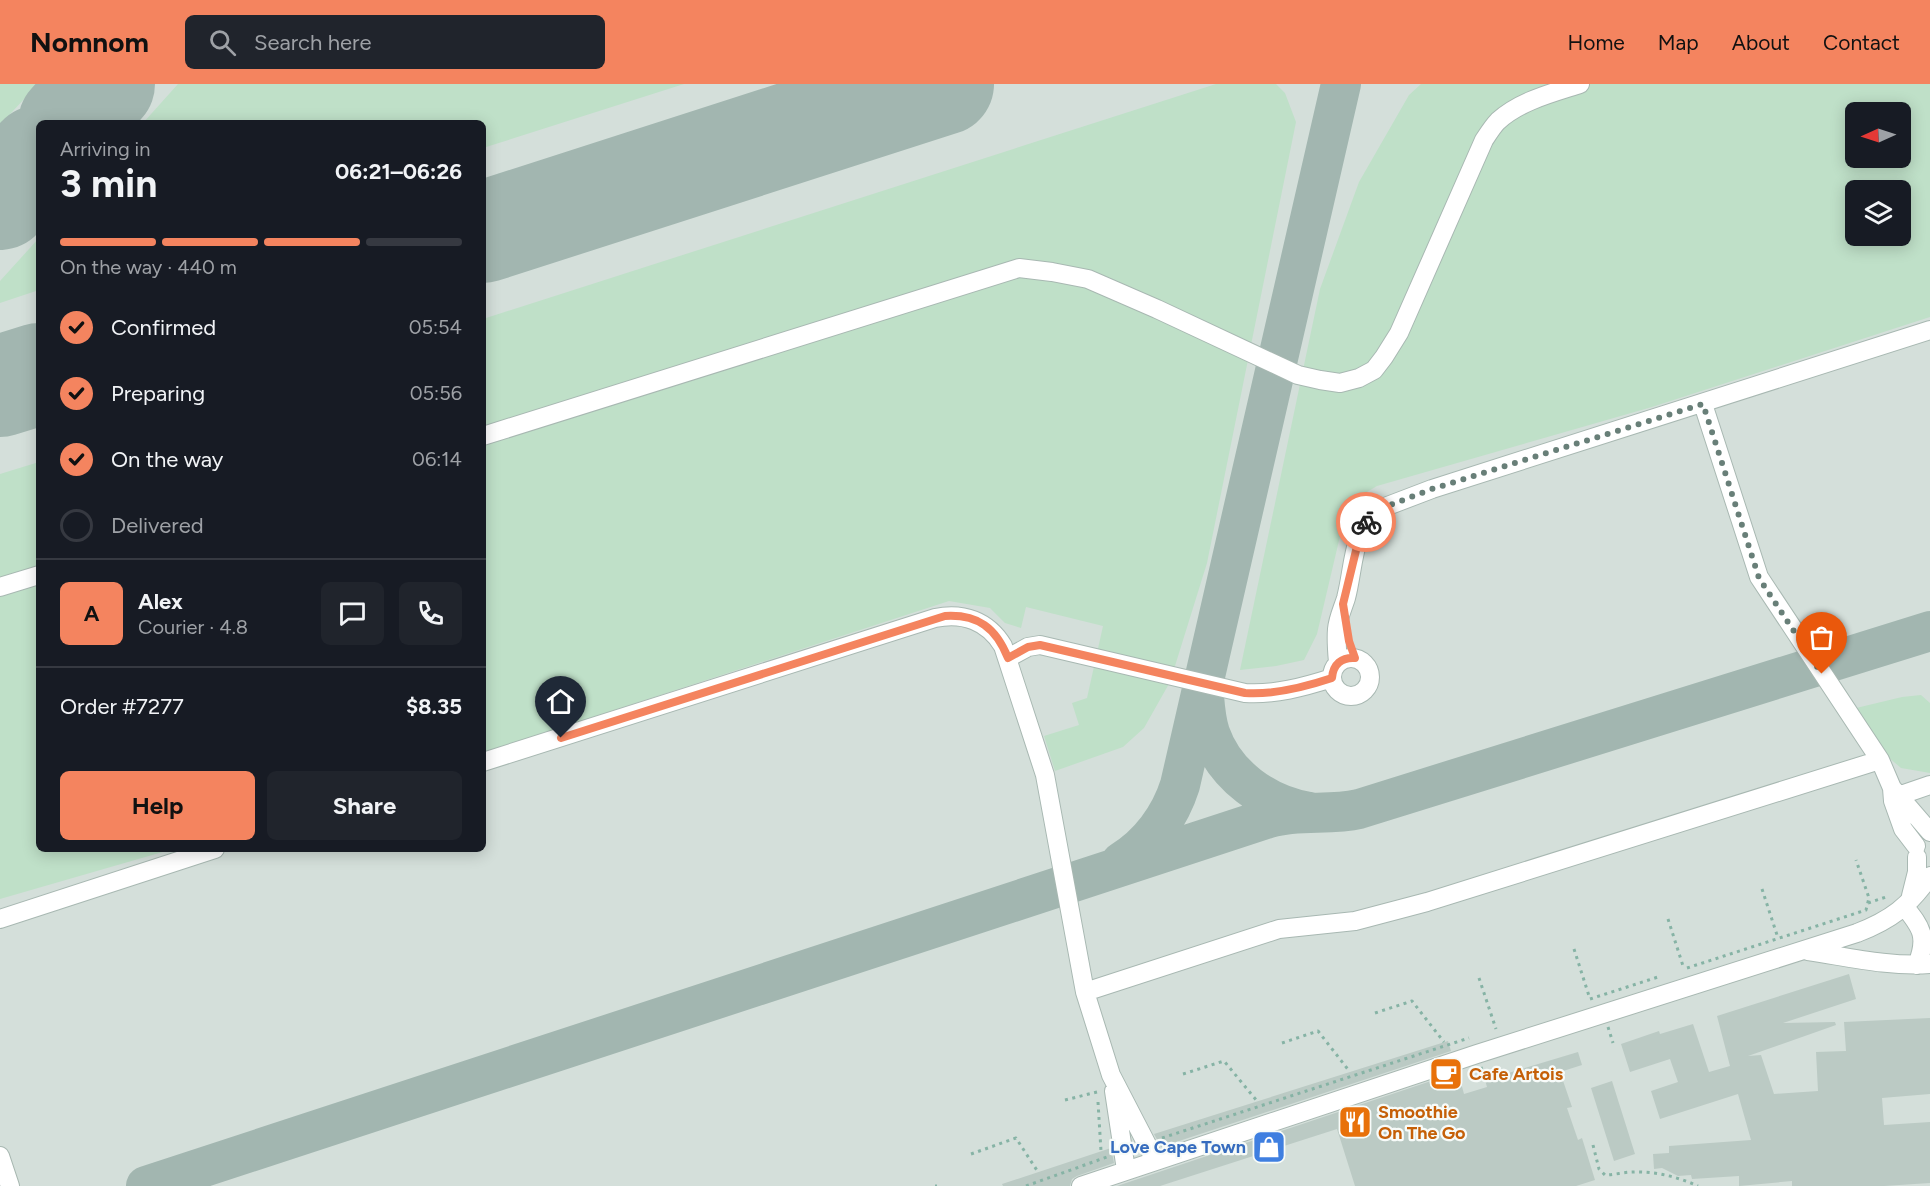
<!DOCTYPE html>
<meta charset="utf-8">
<style>
:root{--surface:#171b24;--page:#20242c;--text:#f1f3f6;--muted:#9ea1a6;--line:#363941;--accent:#f4845f}
body{margin:0;font-family:Figtree,sans-serif;background:var(--page);color:var(--text);height:100vh;display:flex;flex-direction:column;font-size:22px;white-space:nowrap}
*{box-sizing:border-box;margin:0}
p{font-size:20px;color:var(--muted)}
.icon{flex:none;width:33px;height:33px;fill:none;stroke:currentColor;stroke-width:2;stroke-linecap:round;stroke-linejoin:round}
.map{position:relative;flex:1;overflow:hidden}
.side{position:absolute;left:36px;top:36px;width:450px;height:732px;display:flex;flex-direction:column;background:var(--surface);border-radius:9px;box-shadow:0 3px 15px #0003}
.side>*{flex:none}
.needle{width:39px;rotate:267deg}
.buttons{position:absolute;left:1845px;top:18px;display:grid;gap:12px}
.buttons a{display:grid;place-items:center;width:66px;height:66px;border-radius:9px;background:var(--surface);box-shadow:0 3px 15px #0003;font-size:30px}
.pin{position:absolute;display:grid;place-items:center;width:51px;height:51px;color:#fff;margin:-62px -26px;border-radius:50% 50% 50% 0;rotate:-45deg;box-shadow:0 0 6px #0007}
.pin .icon{rotate:45deg}
.courier{position:absolute;display:grid;place-items:center;width:60px;height:60px;margin:-30px;border:4px solid #f4845f;border-radius:50%;background:#fff;color:#222;box-shadow:0 2px 8px #0007}
.overview em{font-style:normal;font-weight:700}
.overview div{display:flex;flex-direction:column-reverse}
.overview{display:flex;align-items:center;justify-content:space-between;height:102px;padding:0 24px}
h1{font-size:39px;font-weight:700;line-height:45px}
.bar{display:grid;grid-template-columns:repeat(4,1fr);gap:9px 6px;align-content:center;height:72px;padding:0 24px}
.bar i{height:8px;border-radius:4px;background:var(--line)}
.bar .current{background:var(--accent)}
.bar p{grid-column:span 4}
.line{display:flex;align-items:center;gap:15px;padding:0 24px;border-top:2px solid var(--line)}
.line div{flex:1}
.round{display:grid;place-items:center;flex:none;width:63px;height:63px;border-radius:9px;background:var(--page)}
ol{padding:0 24px;list-style:none}
li{display:flex;align-items:center;gap:18px;height:66px}
li p{margin-inline-start:auto}
li .icon{padding:6px;border-radius:50%;background:var(--accent);color:#111;stroke-width:4}
li:last-child{color:var(--muted)}
li i{width:33px;height:33px;border:3px solid var(--line);border-radius:50%}
.primary-button{display:flex;gap:12px;margin-top:auto;padding:12px 24px}
.primary-button a{flex:1;height:69px;border-radius:9px;background:var(--accent);color:#111;font-size:24px;font-weight:700;line-height:69px;text-align:center}
.primary-button a+a{background:var(--page);color:var(--text)}
header{display:flex;align-items:center;gap:36px;box-sizing:border-box;height:84px;padding:0 30px;background:var(--accent);color:#111}
header strong{font-size:28px}
nav{display:flex;gap:33px;margin-inline-start:auto;font-size:21px}
.search{width:420px;height:54px;background:var(--page);display:flex;align-items:center;gap:15px;box-sizing:border-box;padding:0 21px;border-radius:9px;color:var(--muted);font-size:22px}
.map>svg:first-child{display:block}
</style>
<header>
<strong>Nomnom</strong>
<div class="search"><svg class="icon" aria-label="search" viewBox="0 0 24 24"><circle cx="10" cy="10" r="6"/><path d="M15 15l6 6"/></svg>Search here</div>
<nav><a>Home</a><a>Map</a><a>About</a><a>Contact</a></nav>
</header>
<div class="map">
<svg width="1930" height="1102" viewBox="0 0 1930 1102">
<rect width="100%" height="100%" fill="#e6efeb"/>
<path fill="#d4dfda" fill-rule="evenodd" d="M0,0H1930V1102H0ZM1856,28H1900V74H1856ZM39,39H483V765H39ZM1856,106H1900V152H1856Z"/>
<path fill="#bfe0c8" fill-rule="evenodd" d="M0,0H38L0,41Z
M178,0H684L483,64V39H143Z
M1216,0H1276L1285,9L1296,38L1207,479L1170,598L1144,644L1123,663L1055,687L1044,652L1079,641L1072,619L1087,614L1103,542L1026,523L1021,544L1005,539L990,524L949,517L483,669V235Z
M1421,0H1930V233L1652,323L1377,402L1357,414L1345,431L1317,550L1304,576L1276,582L1240,586L1320,205L1359,98L1409,11ZM1856,28H1900V74H1856ZM1856,106H1900V152H1856Z
M39,154V206L0,219V197Z
M39,378V765H173L0,815V390Z
M1921,611L1930,619V689L1901,684L1888,673L1852,625L1902,613Z"/>
<g fill="none" stroke-linecap="round" stroke-linejoin="round">
<path stroke="#a2b6b0" stroke-width="40" d="M1204,612C1205,625 1206,637 1210,649C1225,692 1266,721 1309,728
M1121,778C1149,761 1170,733 1180,701L1341,0
M146,1102L1269,734C1300,725 1329,732 1359,725L1930,547"/>
<path stroke="#a2b6b0" stroke-width="102" d="M69,39L104,0
M0,115L39,72
M483,148L943,0
M0,302L39,290"/>
</g>
<path fill="#bbcac4" d="M1849,890L1856,915L1783,939L1835,938L1836,941L1748,972L1761,971L1774,1010L1818,1007L1816,968L1846,967L1844,938L1930,934V1010L1882,1014L1884,1041L1930,1038V1099L1884,1102H1792V1097L1739,1102V1092L1692,1095L1691,1091L1678,1092L1662,1084L1654,1085L1653,1070L1669,1069V1062L1751,1056L1738,1010L1660,1035L1651,1007L1678,998L1670,975L1630,988L1621,960L1659,947L1660,950L1693,940L1709,988L1730,982L1717,932Z
M1448,957L1451,967L1161,1063L1154,1050Z
M1578,968L1582,981L1560,988L1572,1023L1567,1024L1578,1056L1582,1054L1595,1096L1576,1102H1355L1337,1045L1160,1102H1117L1458,988L1464,1010L1487,1003L1485,996Z
M1612,997L1635,1070L1614,1077L1591,1004Z
M1111,1064L1114,1079L1077,1092L1072,1095L1070,1102H1003L1002,1100Z"/>
<g fill="none" stroke-linecap="round" stroke-linejoin="round">
<g stroke="#a8b8b2" stroke-width="20">
<path id="minor" d="M1703,320L1759,493L1880,676L1892,704L1893,717L1903,745L1916,762
M483,352L1019,184L1052,188L1088,195L1157,225L1298,291L1320,296L1340,299L1359,294L1374,286L1384,273L1399,249L1484,56C1488,50 1493,42 1498,37C1520,17 1552,9 1580,0
M0,503L39,491
M1008,574L1028,563L1040,561L1245,609C1274,611 1304,603 1332,594
M1332 593a19 19 0 1 1 38 0a19 19 0 1 1-38 0Z
M1338,578C1337,567 1336,557 1337,545C1338,534 1343,524 1346,514C1354,484 1352,447 1377,426L1432,405L1930,246
M483,678L935,534C963,528 988,537 1003,562L1045,691L1085,908L1111,991L1155,1076
M1893,705L1930,748
M1898,712L1930,701
M1911,812L1917,788V773
M1904,822C1922,844 1928,853 1917,881
M0,835L215,765
M1808,867C1848,873 1889,883 1930,880
M1085,908L1279,845L1355,837L1427,818L1880,676
M1114,1007L1126,1086
M0,1072L10,1102
M1081,1102L1477,970L1857,849C1891,836 1909,822 1930,792"/>
</g>
<path stroke="#86b3a5" stroke-width="3" stroke-dasharray="3 4.5" stroke-linecap="butt" d="M1762,805L1778,854
M1868,819L1889,812
M1668,835L1684,885
M1574,865L1590,915
M1687,884L1866,826L1869,814L1856,776
M1479,894L1496,945
M1590,915L1658,893
M1375,929L1412,917L1444,958
M1608,943L1613,959
M1282,959L1318,947L1350,988
M1481,983L1485,996
M1183,990L1224,977L1257,1017
M1065,1016L1097,1008
M1098,1018L1101,1067
M1162,1054L1469,954
M1593,1061L1599,1085L1605,1091C1614,1091 1624,1088 1633,1088C1655,1087 1678,1093 1698,1102
M971,1070L1016,1054L1038,1088
M935,1102H937
M1026,1102L1107,1073"/>
<use href="#minor" stroke="#fff" stroke-width="18"/>
</g>
<g fill="none" stroke-linecap="round" stroke-linejoin="round">
<path stroke="#687f78" stroke-width="6" stroke-dasharray="0 10.8" d="M1366,438L1377,426L1432,405L1703,320L1759,494L1822,590"/>
<path stroke="#f4845f" stroke-width="8" d="M561,654L945,532C978,530 996,544 1008,574L1028,563L1040,561L1245,609C1274,611 1305,603 1332,594C1333,580 1342,573 1355,574L1349,557L1343,520L1361,446L1366,438"/>
</g>
<defs>
<g id="cafe-square" transform="scale(1.725)"><rect x="-9" y="-9" width="18" height="18" rx="4" fill="#e8710a" stroke="#f7fbf9"/><path d="M-5.5-4.5H6V0H3Q3 3.5 0 3.5H-2.5Q-5.5 3.5-5.5 0ZM3-3.2v2h1.7v-2ZM-6 4.5H4V6H-6Z" fill="#fff"/></g>
<g id="restaurant-square" transform="scale(1.725)"><rect x="-9" y="-9" width="18" height="18" rx="4" fill="#e8710a" stroke="#f7fbf9"/><path d="M-5-6h1v4h1v-4h1v4h1v-4h1v5L-1.5 .5V6h-2V.5L-5-1ZM5-6V6H3V1.5H1.5Q1.5-4 5-6Z" fill="#fff"/></g>
<g id="shop-square" transform="scale(1.725)"><rect x="-9" y="-9" width="18" height="18" rx="4" fill="#3f7fe0" stroke="#f7fbf9"/><path d="M-5-2.5h2.3a2.7 3.5 0 0 1 5.4 0H5L5.5 6h-11ZM-1.5-2.5h3a1.5 2.3 0 0 0-3 0Z" fill="#fff"/></g>
</defs>
<g fill-rule="evenodd">
<use href="#cafe-square" x="1446" y="990"/>
<use href="#restaurant-square" x="1355" y="1038"/>
<use href="#shop-square" x="1269" y="1063"/>
</g>
<g text-anchor="middle" stroke-width="4.5" stroke-linejoin="round" paint-order="stroke">
<g font-size="18" font-weight="bold" fill="#c56008" stroke="#f7fbf9" text-anchor="start">
<text x="1469" y="996">Cafe Artois</text>
<text x="1378" y="1034">Smoothie<tspan x="1378" dy="21">On The Go</tspan></text>
</g>
<g font-size="18" font-weight="bold" fill="#366cbe" stroke="#f7fbf9" text-anchor="end">
<text x="1246" y="1069">Love Cape Town</text>
</g>
</g>
</svg>
<div class="buttons">
<a><svg class="needle" viewBox="-14 -14 28 28"><path d="M0-13l5 13h-10z" fill="#e53935"/><path d="M0 13l5-13h-10z" fill="#9ea1a6"/></svg></a>
<a><svg class="icon" aria-label="layers" viewBox="0 0 24 24"><path d="M12 4l9 5-9 5-9-5zM3 14l9 5 9-5"/></svg></a>
</div>
<div class="pin" style="left:1822px;top:590px;background:#ea580c"><svg class="icon" aria-label="bag" viewBox="0 0 24 24"><path d="M5 8h14l-1 12H6zM9 8a3 3 0 0 1 6 0"/></svg></div>
<div class="pin" style="left:561px;top:654px;background:#1f2937"><svg class="icon" aria-label="home" viewBox="0 0 24 24"><path d="M3 11l9-7 9 7M6 9v11h12V9"/></svg></div>
<div class="courier" style="left:1366px;top:438px"><svg class="icon" aria-label="bike" viewBox="0 0 24 24"><circle cx="6" cy="16" r="4"/><circle cx="18" cy="16" r="4"/><path d="M6 16l4-8h5l3 8M10 8l3 8H6M13 5h3"/></svg></div>
<section class="side">
<div class="overview"><div><h1>3 min</h1><p>Arriving in</p></div><em>06:21–06:26</em></div>
<div class="bar"><i class="current"></i><i class="current"></i><i class="current"></i><i></i><p>On the way · 440 m</p></div>
<ol>
<li><svg class="icon" aria-label="check" viewBox="0 0 24 24"><path d="M5 12l5 5 9-10"/></svg>Confirmed<p>05:54</p></li>
<li><svg class="icon" aria-label="check" viewBox="0 0 24 24"><path d="M5 12l5 5 9-10"/></svg>Preparing<p>05:56</p></li>
<li><svg class="icon" aria-label="check" viewBox="0 0 24 24"><path d="M5 12l5 5 9-10"/></svg>On the way<p>06:14</p></li>
<li><i></i>Delivered</li>
</ol>
<div class="line" style="height:108px"><b class="round" style="background:var(--accent);color:#111">A</b><div><b>Alex</b><p>Courier · 4.8</p></div><a class="round"><svg class="icon" aria-label="chat" viewBox="0 0 24 24"><path d="M4 5h16v11H9l-5 4z"/></svg></a><a class="round"><svg class="icon" aria-label="phone" viewBox="0 0 24 24"><path d="M5 4h4l2 5-3 2q2 4 5 5l2-3 5 2v4C11 20 4 13 5 4z"/></svg></a></div>
<div class="line" style="height:78px"><div>Order #7277</div><b>$8.35</b></div>
<div class="primary-button"><a>Help</a><a>Share</a></div>
</section>
</div>
